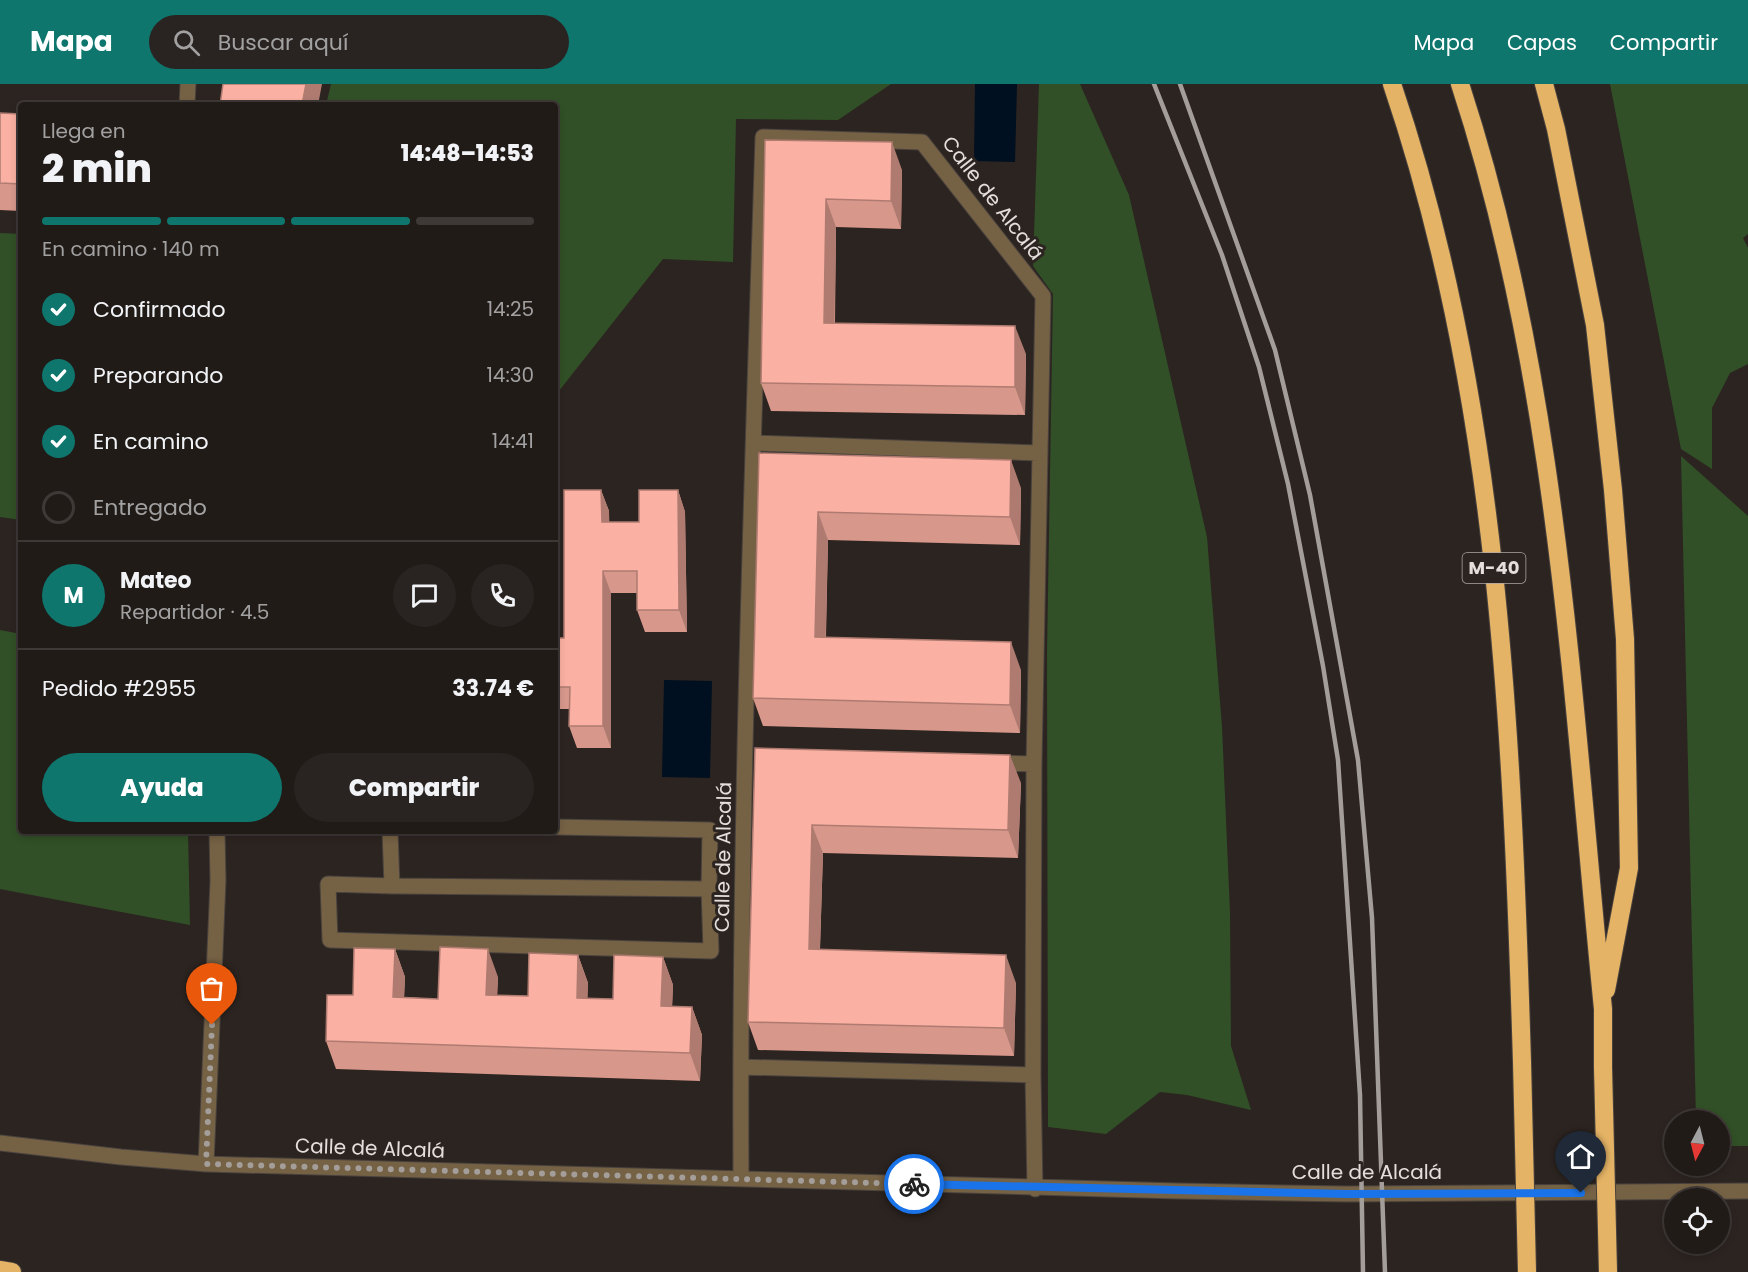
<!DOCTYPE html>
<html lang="es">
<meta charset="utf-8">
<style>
:root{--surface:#211b18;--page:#292421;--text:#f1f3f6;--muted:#a2a1a2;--line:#3e3937;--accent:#0f766e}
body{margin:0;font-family:Poppins,sans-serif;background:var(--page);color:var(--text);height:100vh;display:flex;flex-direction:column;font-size:22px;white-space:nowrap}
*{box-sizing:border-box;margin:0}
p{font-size:20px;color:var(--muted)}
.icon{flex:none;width:33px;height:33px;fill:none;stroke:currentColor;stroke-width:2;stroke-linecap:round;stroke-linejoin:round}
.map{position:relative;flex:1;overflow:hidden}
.details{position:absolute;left:18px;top:18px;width:540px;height:732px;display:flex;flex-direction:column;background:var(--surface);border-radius:6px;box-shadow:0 3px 9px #0003,0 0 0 2px var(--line)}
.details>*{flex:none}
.needle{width:39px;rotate:187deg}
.controls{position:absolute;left:1664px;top:1026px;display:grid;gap:12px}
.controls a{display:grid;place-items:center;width:66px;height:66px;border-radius:50%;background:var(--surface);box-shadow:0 3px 9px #0003,0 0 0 2px var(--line);font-size:30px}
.pin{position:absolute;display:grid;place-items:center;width:51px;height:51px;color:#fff;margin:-62px -26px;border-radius:50% 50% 50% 0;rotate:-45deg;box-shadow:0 0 6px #0007}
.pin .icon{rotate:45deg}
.courier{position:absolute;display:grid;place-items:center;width:60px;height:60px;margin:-30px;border:4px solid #1a73e8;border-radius:50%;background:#fff;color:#222;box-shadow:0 2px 8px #0007}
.head em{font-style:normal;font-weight:800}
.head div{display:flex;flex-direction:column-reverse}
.head{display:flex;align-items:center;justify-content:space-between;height:102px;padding:0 24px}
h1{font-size:39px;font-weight:800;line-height:45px}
.bar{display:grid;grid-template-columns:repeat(4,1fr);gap:9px 6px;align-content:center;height:72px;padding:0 24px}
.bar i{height:8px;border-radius:4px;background:var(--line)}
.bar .selected{background:var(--accent)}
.bar p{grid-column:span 4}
.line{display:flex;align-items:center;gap:15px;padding:0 24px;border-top:2px solid var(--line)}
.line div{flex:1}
.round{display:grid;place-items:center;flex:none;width:63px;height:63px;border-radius:32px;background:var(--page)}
ol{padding:0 24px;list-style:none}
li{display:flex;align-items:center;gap:18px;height:66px}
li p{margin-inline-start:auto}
li .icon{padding:6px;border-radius:50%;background:var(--accent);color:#fff;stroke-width:4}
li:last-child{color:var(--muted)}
li i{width:33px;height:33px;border:3px solid var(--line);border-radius:50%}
.action{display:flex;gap:12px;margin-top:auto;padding:12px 24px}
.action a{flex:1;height:69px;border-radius:36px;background:var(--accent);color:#fff;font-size:24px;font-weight:800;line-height:69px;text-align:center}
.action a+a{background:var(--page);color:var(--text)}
header{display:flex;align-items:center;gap:36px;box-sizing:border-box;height:84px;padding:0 30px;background:var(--accent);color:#fff}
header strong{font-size:28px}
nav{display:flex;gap:33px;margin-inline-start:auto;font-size:21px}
.search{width:420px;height:54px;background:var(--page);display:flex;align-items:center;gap:15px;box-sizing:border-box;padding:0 21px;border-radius:33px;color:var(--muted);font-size:22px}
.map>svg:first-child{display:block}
</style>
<header>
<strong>Mapa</strong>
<div class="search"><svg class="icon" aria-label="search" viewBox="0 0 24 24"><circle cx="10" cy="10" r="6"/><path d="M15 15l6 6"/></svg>Buscar aquí</div>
<nav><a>Mapa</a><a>Capas</a><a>Compartir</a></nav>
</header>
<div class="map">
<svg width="1748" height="1188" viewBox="0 0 1748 1188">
<rect width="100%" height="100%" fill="#2c2420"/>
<path fill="#315027" d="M331,0H891L838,36L736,35L733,178L663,175L555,312V21H326Z
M1039,0H1080L1129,111L1207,453L1222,643L1230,828L1231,962L1251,1026L1187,1011L1160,1008L1106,1050L1048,1043L1047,570L1053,210L1033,182Z
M1610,0H1748V150L1743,154L1748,164V280L1730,289L1712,324V385L1681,365Z
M0,149L21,150V436L0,433Z
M1681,372L1748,432V1062H1719V1036H1696Z
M0,546L21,550V747H188L190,841L0,805Z"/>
<path fill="#001020" d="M975,0H1017L1015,78L974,77Z
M664,596L712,597L710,694L662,693Z"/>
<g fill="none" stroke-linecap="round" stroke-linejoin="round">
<g stroke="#49423e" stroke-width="17">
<path id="minor" d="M187,21L188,0
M754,359L1039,369
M995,679L1034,680
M390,747L392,802L328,800L330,856L711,867L709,805L710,746L555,743
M392,802L709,805
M741,983L1033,991L1034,680L1043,212L922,58L763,53C752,400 739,747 741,1095
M1033,991L1035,1105
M0,1059L121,1073L206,1080L1178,1107L1347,1110L1748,1107
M206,1080L218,797L217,747"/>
</g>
<g stroke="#49423e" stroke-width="20">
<path id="highway" d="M1392,0C1499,314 1512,649 1522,978
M1460,0C1558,298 1572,615 1603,925V983
M1544,0L1556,45L1595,241L1613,406L1625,555L1629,784L1606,906
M0,1186L12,1188"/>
</g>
<use href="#minor" stroke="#756144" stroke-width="15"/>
<use href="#highway" stroke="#e4b365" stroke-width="18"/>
<path stroke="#a49e9b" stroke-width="4.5" d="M1154,0L1222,171L1259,283L1288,400L1323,582L1338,676L1360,1011L1363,1188
M1180,0L1275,266L1310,411L1358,676L1372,834L1385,1188"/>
<g stroke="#49423e" stroke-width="20" stroke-linecap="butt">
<path id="highway-bridge" d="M1522,978L1527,1188
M1603,983L1608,1188"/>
</g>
<use href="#highway-bridge" stroke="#e4b365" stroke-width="18"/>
</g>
<path fill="#d7978b" d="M0,29L21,30V127L0,126Z
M765,56L902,86L901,145L836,143L835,239L1026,270L1025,331L771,327L761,299Z
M759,369L1021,404L1020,461L828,456L826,553L1021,586L1020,649L763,642L753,614Z
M601,406L609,427V438H639L678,406L685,428L687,548H645L637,526V509H611V664H577L569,642V625H555V554H564Z
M755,664L1021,699L1018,774L823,769L820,866L1016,899L1014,972L758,966L748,938Z
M395,865L405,893L404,913L438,915L498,893L497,912H528L578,871L588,899L587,914L613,915L663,873L673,901L672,923H692L702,951L700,997L336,985L326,957L353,911Z"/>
<path fill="#af7b71" d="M306,0H322L318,21H302Z
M892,58L902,86L901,145L891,117Z
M826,115L836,143L834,267L824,239Z
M1015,242L1026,270L1025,331L1015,303Z
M1011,376L1021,404L1020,461L1010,433Z
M601,406L609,427L610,460L602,438Z
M678,406L685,428L687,548L679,526Z
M818,428L828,456L825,581L815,553Z
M603,487L611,509V664L603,642Z
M1011,558L1021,586L1020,649L1010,621Z
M1010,671L1021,699L1018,774L1008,746Z
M812,741L823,769L819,893L809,865Z
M395,865L405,893L403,941L393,913Z
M488,865L498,893L496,939L486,911Z
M578,871L588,899L587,942L577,914Z
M1006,871L1016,899L1014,972L1004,944Z
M663,873L673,901L671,950L661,922Z
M692,923L702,951L700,997L690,969Z"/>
<path fill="#fab0a2" stroke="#af7b71" stroke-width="1.5" d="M223,0H306L302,21H220Z
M0,29L21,30V100L0,99Z
M765,56L892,58L891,117L826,115L824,239L1015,242V303L761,299Z
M759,369L1011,376L1010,433L818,428L815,553L1011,558L1010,621L753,614Z
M564,406H601L602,438H639V406H678L679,526H637V487H603V642H569L570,603H555V554H564Z
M755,664L1010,671L1008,746L812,741L809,865L1006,871L1004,944L748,938Z
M440,863L488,865L486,911L528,912L529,869L578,871L577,914L613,915L614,871L663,873L661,922L692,923L690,969L326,957L327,911H353L354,864L395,865L393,913L438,915Z"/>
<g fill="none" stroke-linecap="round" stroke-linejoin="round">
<path stroke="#a49e9a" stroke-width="6" stroke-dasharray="0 10.8" d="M212,941L206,1080L914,1100"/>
<path stroke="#1a73e8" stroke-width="8" d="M914,1100L1347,1110L1581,1109"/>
</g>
<g text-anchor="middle" stroke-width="6" stroke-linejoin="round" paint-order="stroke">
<rect fill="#2c2420" stroke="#ada7a4" stroke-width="1.5" x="1462.5" y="469" width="63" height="30" rx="4.5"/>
<g font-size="18" font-weight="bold" fill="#e4dfdc">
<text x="1494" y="490">M-40</text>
</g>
<g font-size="20" fill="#e4dfdc" stroke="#2c2420">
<text transform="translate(993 114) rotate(52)" y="7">Calle de Alcalá</text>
<text transform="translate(723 773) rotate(-89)" y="7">Calle de Alcalá</text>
<text transform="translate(370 1064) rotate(2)" y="7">Calle de Alcalá</text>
<text x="1367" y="1095">Calle de Alcalá</text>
</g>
</g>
</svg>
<div class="controls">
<a><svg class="needle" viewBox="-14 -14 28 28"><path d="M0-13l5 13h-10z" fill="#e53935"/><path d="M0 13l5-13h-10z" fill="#a2a1a2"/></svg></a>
<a><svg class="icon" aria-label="locate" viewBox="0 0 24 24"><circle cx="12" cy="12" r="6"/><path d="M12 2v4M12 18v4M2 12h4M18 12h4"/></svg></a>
</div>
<div class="pin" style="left:212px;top:941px;background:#ea580c"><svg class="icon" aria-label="bag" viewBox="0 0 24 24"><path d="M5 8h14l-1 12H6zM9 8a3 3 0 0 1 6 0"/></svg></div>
<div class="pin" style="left:1581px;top:1109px;background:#1f2937"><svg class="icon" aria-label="home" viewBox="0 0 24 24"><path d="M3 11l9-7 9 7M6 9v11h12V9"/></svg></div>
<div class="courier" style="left:914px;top:1100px"><svg class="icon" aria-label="bike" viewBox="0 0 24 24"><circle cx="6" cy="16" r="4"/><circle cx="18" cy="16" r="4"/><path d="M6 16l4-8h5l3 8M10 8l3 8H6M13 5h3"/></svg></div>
<section class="details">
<div class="head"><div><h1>2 min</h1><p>Llega en</p></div><em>14:48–14:53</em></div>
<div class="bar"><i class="selected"></i><i class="selected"></i><i class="selected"></i><i></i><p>En camino · 140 m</p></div>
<ol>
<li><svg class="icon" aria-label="check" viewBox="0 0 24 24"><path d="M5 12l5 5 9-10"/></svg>Confirmado<p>14:25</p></li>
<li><svg class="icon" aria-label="check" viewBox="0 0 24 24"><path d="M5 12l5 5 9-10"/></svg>Preparando<p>14:30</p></li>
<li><svg class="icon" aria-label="check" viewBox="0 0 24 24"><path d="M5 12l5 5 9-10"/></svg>En camino<p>14:41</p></li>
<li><i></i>Entregado</li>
</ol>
<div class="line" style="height:108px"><b class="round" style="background:var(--accent);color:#fff">M</b><div><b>Mateo</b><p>Repartidor · 4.5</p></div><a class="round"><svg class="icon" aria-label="chat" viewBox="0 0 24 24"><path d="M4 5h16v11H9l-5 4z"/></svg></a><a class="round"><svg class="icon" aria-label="phone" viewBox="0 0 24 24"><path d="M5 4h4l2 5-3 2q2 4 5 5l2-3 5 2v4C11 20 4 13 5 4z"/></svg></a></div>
<div class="line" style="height:78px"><div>Pedido #2955</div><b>33.74 €</b></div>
<div class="action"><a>Ayuda</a><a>Compartir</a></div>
</section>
</div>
